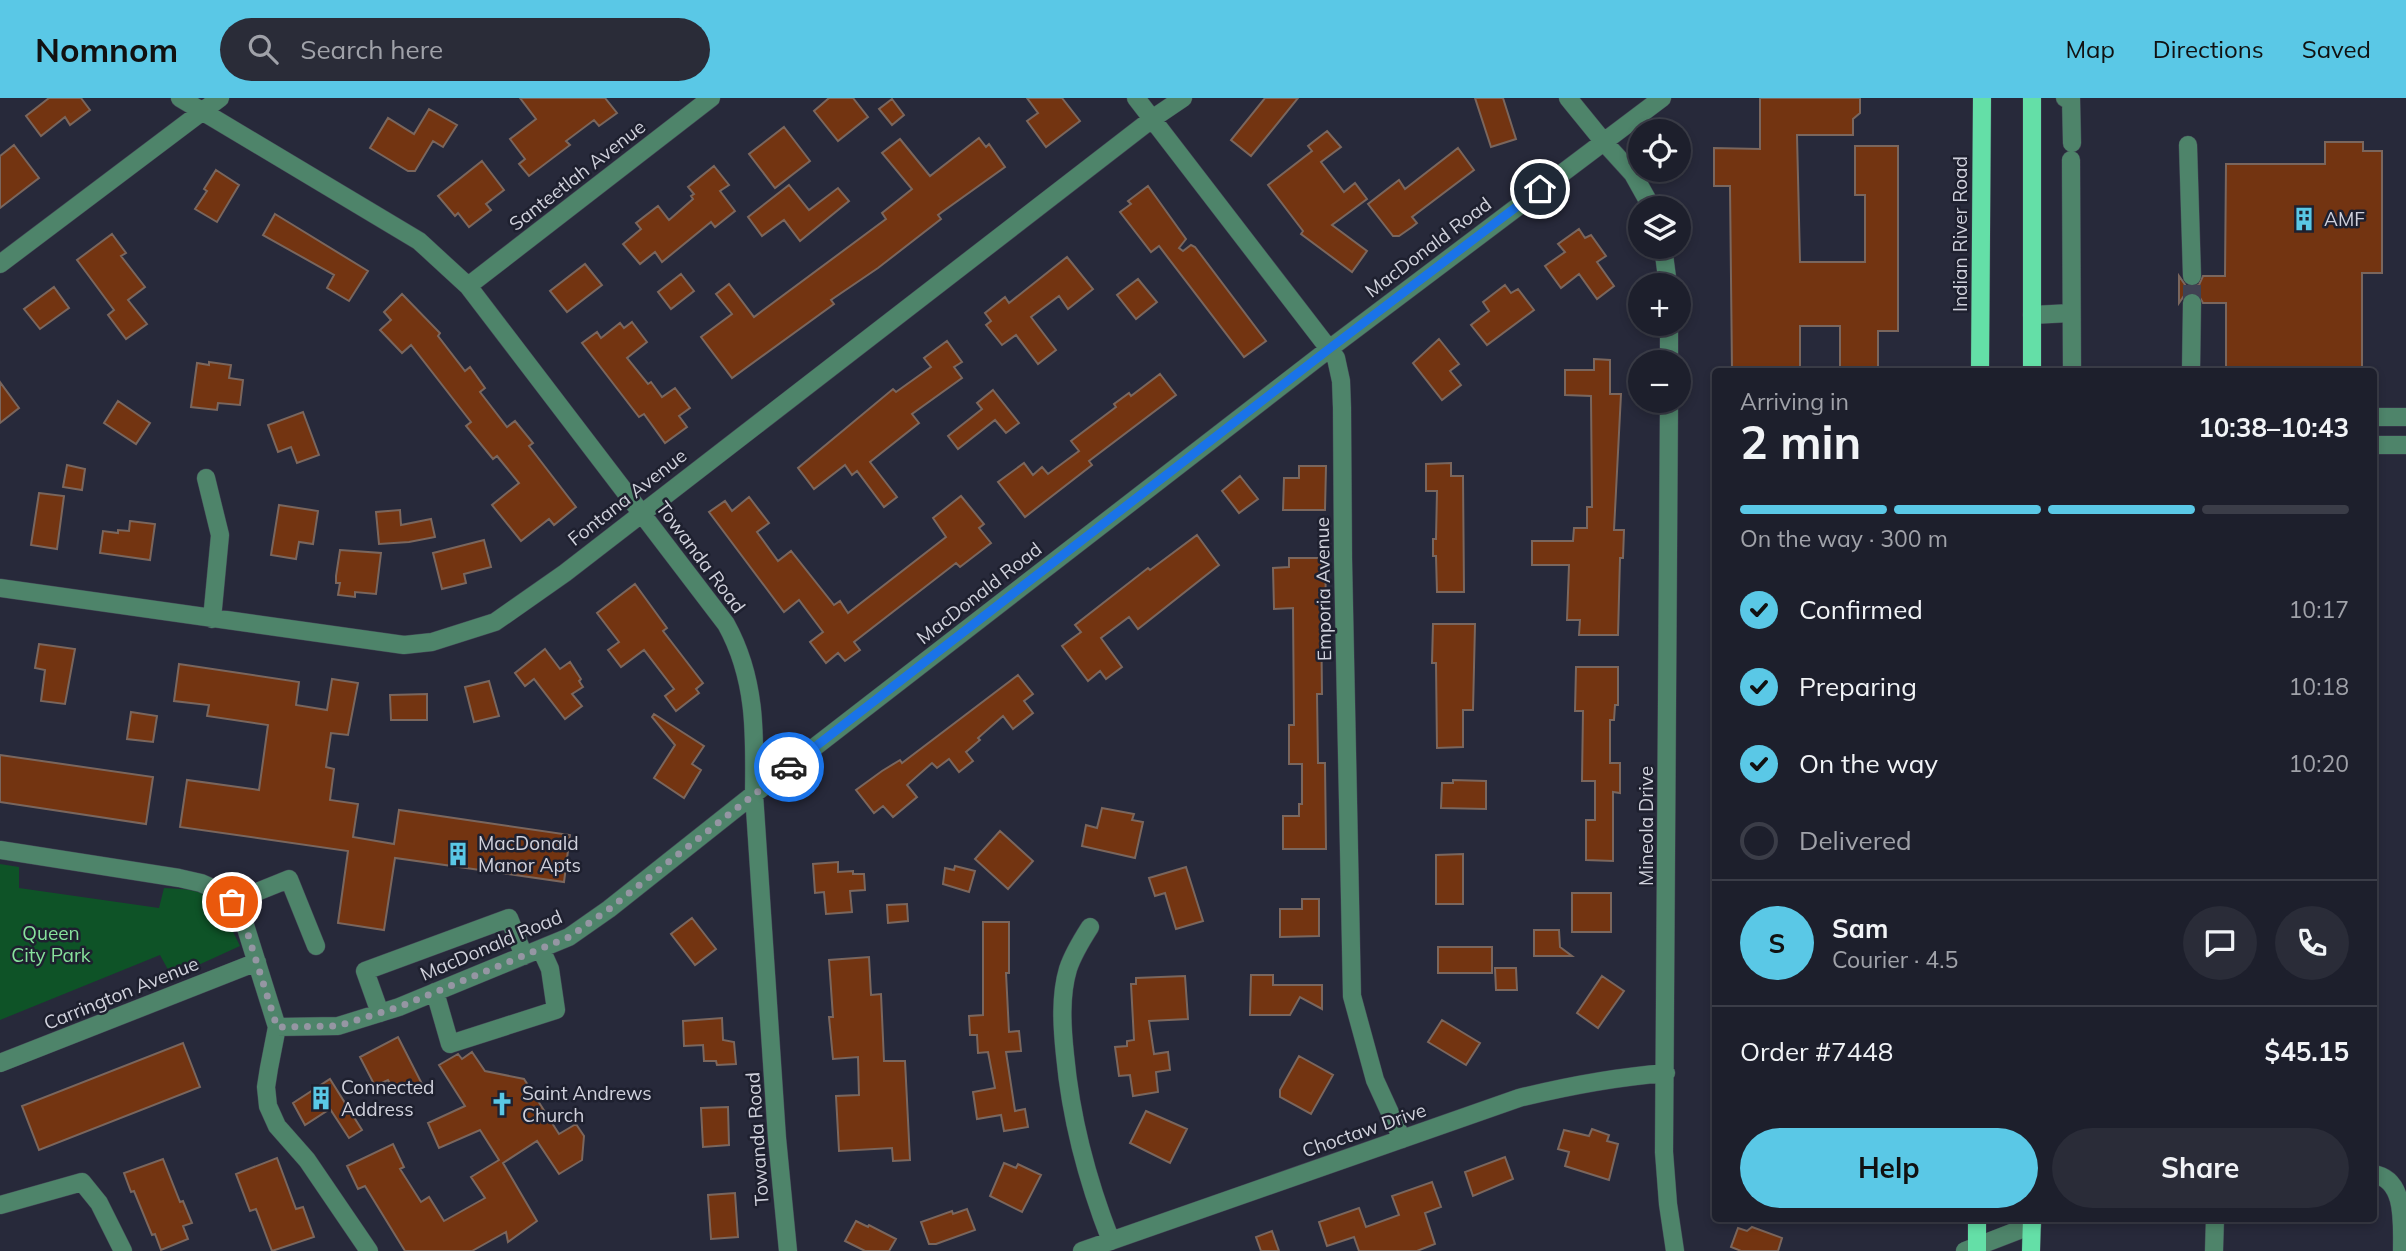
<!DOCTYPE html>
<meta charset="utf-8">
<style>
:root{--surface:#1d1f2c;--page:#2a2c38;--text:#f1f3f6;--muted:#a0a2a9;--line:#3b3d48;--accent:#5ac8e6}
body{margin:0;font-family:Mulish,sans-serif;background:var(--page);color:var(--text);height:100vh;display:flex;flex-direction:column;font-size:26px;white-space:nowrap}
*{box-sizing:border-box;margin:0}
p{font-size:23px;color:var(--muted)}
.icon{flex:none;width:38px;height:38px;fill:none;stroke:currentColor;stroke-width:2;stroke-linecap:round;stroke-linejoin:round}
.map{position:relative;flex:1;overflow:hidden}
.drawer{position:absolute;left:1712px;top:270px;width:665px;height:854px;display:flex;flex-direction:column;background:var(--surface);border-radius:7px;box-shadow:0 4px 10px #0003,0 0 0 2px var(--line)}
.drawer>*{flex:none}
.controls{position:absolute;left:1628px;top:21px;display:grid;gap:14px}
.controls a{display:grid;place-items:center;width:63px;height:63px;border-radius:50%;background:var(--surface);box-shadow:0 4px 10px #0003,0 0 0 2px var(--line);font-size:35px}
.pin{position:absolute;display:grid;place-items:center;width:60px;height:60px;color:#fff;margin:-30px;border:4px solid #fff;border-radius:50%;box-shadow:0 2px 7px #0007}
.courier{position:absolute;display:grid;place-items:center;width:70px;height:70px;margin:-35px;border:5px solid #1a73e8;border-radius:50%;background:#fff;color:#222;box-shadow:0 2px 9px #0007}
.summary em{font-style:normal;font-weight:700}
.summary div{display:flex;flex-direction:column-reverse}
.summary{display:flex;align-items:center;justify-content:space-between;height:119px;padding:0 28px}
h1{font-size:46px;font-weight:700;line-height:52px}
.bar{display:grid;grid-template-columns:repeat(4,1fr);gap:10px 7px;align-content:center;height:84px;padding:0 28px}
.bar i{height:9px;border-radius:5px;background:var(--line)}
.bar .selected{background:var(--accent)}
.bar p{grid-column:span 4}
.line{display:flex;align-items:center;gap:18px;padding:0 28px;border-top:2px solid var(--line)}
.line div{flex:1}
.round{display:grid;place-items:center;flex:none;width:74px;height:74px;border-radius:37px;background:var(--page)}
ol{padding:0 28px;list-style:none}
li{display:flex;align-items:center;gap:21px;height:77px}
li p{margin-inline-start:auto}
li .icon{padding:7px;border-radius:50%;background:var(--accent);color:#111;stroke-width:4}
li:last-child{color:var(--muted)}
li i{width:38px;height:38px;border:4px solid var(--line);border-radius:50%}
.button{display:flex;gap:14px;margin-top:auto;padding:14px 28px}
.button a{flex:1;height:80px;border-radius:42px;background:var(--accent);color:#111;font-size:28px;font-weight:700;line-height:80px;text-align:center}
.button a+a{background:var(--page);color:var(--text)}
header{display:flex;align-items:center;gap:42px;box-sizing:border-box;height:98px;padding:0 35px;background:var(--accent);color:#111}
header strong{font-size:33px}
nav{display:flex;gap:38px;margin-inline-start:auto;font-size:24px}
.search{width:490px;height:63px;background:var(--page);display:flex;align-items:center;gap:18px;box-sizing:border-box;padding:0 24px;border-radius:38px;color:var(--muted);font-size:26px}
.map>svg:first-child{display:block}
</style>
<header>
<strong>Nomnom</strong>
<div class="search"><svg class="icon" aria-label="search" viewBox="0 0 24 24"><circle cx="10" cy="10" r="6"/><path d="M15 15l6 6"/></svg>Search here</div>
<nav><a>Map</a><a>Directions</a><a>Saved</a></nav>
</header>
<div class="map">
<svg width="2406" height="1153" viewBox="0 0 2406 1153">
<rect width="100%" height="100%" fill="#27293a"/>
<path fill="#0e5327" d="M0,766L19,769V790L159,810L164,790L197,792L218,803L240,848L172,879L160,857L0,922Z"/>
<path fill="#733411" stroke="#7a665d" stroke-width="2" d="M49,0H81L90,12L70,27L65,19L41,38L26,18Z
M520,0H605L617,15L599,28L594,22L566,43L570,47L529,78L519,66L525,61L510,41L536,21Z
M829,0H853L868,19L838,43L814,13Z
M1027,0H1062L1080,23L1046,49L1027,23L1038,15Z
M1265,0H1298L1251,58L1231,42Z
M1475,0H1503L1516,41L1491,49Z
M1760,0H1860V15L1853,21V37H1797L1800,164H1865V97H1855V48H1898V233H1878V273H1840V228H1800V273H1732L1730,88H1714V50L1760,51Z
M892,1L904,17L892,27L879,11Z
M429,11L457,27L443,49L433,43L415,73H408L370,50L388,20L414,36Z
M784,29L810,63L775,90L749,56Z
M1327,33L1341,49L1321,64L1344,94L1355,85L1367,101L1332,127L1367,153L1352,174L1301,136L1303,133L1268,87L1312,53L1308,48Z
M979,40L986,49L989,46L1005,69L938,117L941,121L878,170L831,202L834,206L732,280L701,239L732,216L716,196L729,186L754,219L886,121L882,115L912,91L882,55L900,41L930,78Z
M2325,44H2363V53H2382V175H2362V273H2226V205H2203L2198,196L2191,194L2186,195L2179,205V178L2186,188L2192,189L2199,187L2203,178H2225L2226,66H2325Z
M14,47L39,80L0,110V58Z
M1458,50L1474,72L1412,119L1417,125L1412,129L1399,138H1393L1368,106L1399,82L1405,91Z
M482,63L504,92L486,106L491,112L469,129L458,115L455,118L438,98Z
M714,68L729,87L720,93L735,113L715,129L711,124L662,164L655,154L640,166L623,146L641,131L636,125L658,108L669,122L693,101L691,98L694,96L688,89Z
M216,72L239,87L217,124L195,111L207,93L204,91Z
M789,87L809,112L838,90L849,103L800,143L784,122L762,138L748,119Z
M1148,88L1186,141L1179,150L1183,153L1191,147L1195,149L1266,243L1244,259L1159,148L1151,154L1120,114L1131,106L1128,103Z
M275,116L368,173L349,203L327,190L334,177L263,137Z
M1579,131L1585,140L1591,137L1606,158L1597,164L1614,188L1597,201L1579,176L1561,190L1545,168L1565,154L1558,146Z
M112,136L126,155L121,158L145,189L128,202L147,226L126,241L108,217L114,212L77,162Z
M1067,159L1093,191L1068,211L1059,198L1031,219L1056,252L1038,266L1016,237L1002,247L986,227L991,223L985,215L1005,199L1009,205Z
M585,166L602,187L567,214L550,193Z
M681,176L694,193L671,211L658,194Z
M1138,181L1157,204L1136,221L1117,197Z
M1505,187L1511,195L1518,191L1534,212L1487,247L1471,227L1489,213L1483,204Z
M54,189L69,210L40,231L24,211Z
M402,196L440,235L438,238L465,273L470,269L485,290L480,294L507,329L515,323L533,345L529,348L576,409L554,427L549,421L521,443L492,407L519,385L497,358L493,361L466,328L471,324L411,247L402,255L380,232L391,222L384,214Z
M632,224L647,244L627,260L648,286L651,284L662,299L675,290L690,310L679,318L687,329L665,345L644,316L639,319L582,245L597,234L601,240L620,225L624,230Z
M1439,241L1459,266L1450,273L1461,287L1442,302L1413,265Z
M947,243L962,264L954,269L962,280L912,316L919,325L870,364L897,399L884,409L857,373L852,377L845,367L814,391L798,370L893,291L896,294L931,269L924,260Z
M1594,261L1610,262V296H1621L1614,432H1624L1623,460H1620L1618,537H1579L1580,522H1567L1569,467H1532V443H1573L1574,430H1587V409H1592L1591,298L1565,297V272H1594Z
M209,264L231,267L229,280L243,282L240,307L218,305L217,312L191,309L197,265L209,267Z
M1160,276L1176,297L1089,363L1092,367L1025,419L998,384L1024,365L1033,377L1042,369L1048,376L1079,353L1071,343L1116,309L1114,306L1129,295L1131,298Z
M0,284L19,310L0,325Z
M993,292L1019,325L1006,335L995,322L958,351L948,338L982,311L977,305Z
M118,303L150,325L136,346L104,325Z
M303,314L319,357L297,365L291,349L278,354L268,327Z
M1451,365V378H1463L1464,494H1437L1436,458H1433V441H1436L1437,393H1426V366Z
M67,367L85,371L82,392L63,389Z
M1299,368H1326L1325,412H1283L1284,380H1299Z
M1240,378L1258,401L1239,415L1222,393Z
M39,395L64,398L57,451L31,447Z
M961,398L984,426L979,430L991,445L960,469L956,465L854,544L860,552L845,563L838,555L826,565L810,544L823,534L799,502L784,514L709,414L725,403L732,413L749,399L769,425L757,434L778,463L791,453L834,507L840,503L848,515L946,439L933,420Z
M279,407L318,413L313,446L299,444L296,461L271,457Z
M400,412L401,427L431,421L435,439L409,444L379,446L376,414Z
M130,423L155,426L150,462L100,455L103,433L118,435V432L129,433Z
M1197,437L1219,467L1138,531L1129,519L1101,540L1122,569L1106,581L1100,573L1088,583L1062,548L1081,534L1075,527L1148,470L1150,472Z
M484,442L491,469L464,476L466,485L442,491L433,455Z
M340,452L381,455L376,496L355,494V499L338,497L340,485H336V478Z
M1289,460H1325L1326,507L1321,508L1322,596H1317L1318,665H1325L1326,751H1283V718H1299V706H1302V666H1289V627H1294L1293,510L1274,511L1273,470L1289,469Z
M635,486L667,530L663,533L703,585L696,591L699,595L676,613L665,598L674,591L644,552L621,569L608,552L619,544L597,515Z
M1433,526H1475L1473,612H1463V649L1437,650L1436,565H1432Z
M39,546L75,551L65,606L41,603L45,572L35,570Z
M545,551L560,571L570,564L581,581L579,583L583,589L572,596L582,608L565,621L534,581L525,588L515,575Z
M179,566L299,584L296,607L327,612L332,581L358,585L348,637L331,635L326,669L334,671L330,702L358,706L353,739L394,746L399,712L570,737L564,784L395,760L384,832L338,825L348,753L180,729L187,682L259,692L268,627L207,618L209,607L174,603Z
M1576,569H1618V607H1615L1614,622H1610V665H1620V695L1613,694V763L1586,762V722H1595V683H1582L1583,613H1575Z
M1018,577L1033,596L1024,603L1033,615L1013,631L1003,618L978,640L980,642L966,654L973,663L959,674L949,661L937,670L932,665L907,687L917,699L893,719L883,708L874,715L856,692L882,673L900,662L902,665Z
M489,583L499,618L474,624L465,589Z
M427,596V622H391L390,597Z
M131,614L157,618L153,644L127,641Z
M654,616L704,648L692,666L701,672L684,700L654,680L675,647L652,619Z
M0,657L153,679L146,726L0,704Z
M1453,682L1486,683V711L1441,710L1442,685H1453Z
M1102,710L1134,716L1132,722L1143,724L1135,760L1082,748L1086,727L1097,730Z
M1000,733L1033,763L1008,791L975,761Z
M1463,756V806H1436V757Z
M838,764V774L853,773V776H864L865,792L850,793L852,814L826,816L824,794L815,795L813,766Z
M955,768L975,773L969,794L943,786L945,770L954,772Z
M1186,769L1203,823L1176,831L1165,795L1155,798L1149,780Z
M1572,795H1611V834H1572Z
M1302,801H1319V838L1280,839V811H1302Z
M907,806L908,823L888,825L887,807Z
M692,820L716,851L695,867L671,836Z
M983,824H1009V875H1006L1009,934L1019,933L1021,953L1006,954L1015,1013L1025,1011L1028,1029L1004,1033L1001,1017L977,1021L973,994L995,990L988,954L978,955L977,937H970L969,918L983,917Z
M1534,832H1559L1560,849L1572,858H1534Z
M1438,849H1492V875H1438Z
M869,859L871,897L881,896L884,963H905L910,1062L893,1063L892,1050L839,1053L836,998L859,997L858,959L833,961L829,919H833L829,862Z
M1495,870H1516L1517,892H1496Z
M1251,877H1273V887H1322V911L1300,899L1290,917H1250Z
M1185,878L1188,921L1149,923L1154,956L1168,954L1170,972L1156,974L1158,994L1133,998L1130,977L1119,978L1115,949L1127,948V943L1134,942L1131,886H1136V880Z
M1602,878L1624,893L1598,930L1577,915Z
M722,920L723,942L734,944L736,966L717,967L716,963H704L703,947L684,948L683,923Z
M1442,922L1480,945L1466,967L1428,944Z
M398,939L422,986L407,993L403,985L393,990L388,982L375,988L360,959Z
M183,945L200,989L39,1052L22,1008Z
M472,954L485,973L524,981L559,1036L576,1026L584,1038L582,1062L559,1076L537,1043L503,1065L537,1123L508,1144L506,1134L472,1153H405L365,1088L358,1091L347,1068L393,1046L404,1069L400,1071L421,1104L429,1099L444,1123L485,1100L471,1079L499,1062L480,1032L439,1050L428,1025L465,1008L439,967L458,956L462,961Z
M1299,958L1333,977L1311,1016L1280,999V992Z
M330,981L362,1032L349,1040L330,1011L305,1027L293,1005Z
M728,1009L729,1047L703,1049L701,1010Z
M1146,1013L1187,1031L1170,1065L1130,1045Z
M1592,1031L1609,1037L1607,1043L1618,1046L1609,1082L1565,1068L1569,1054L1558,1051L1564,1032L1589,1038Z
M1505,1059L1513,1081L1473,1098L1465,1074Z
M277,1060L296,1111L303,1109L314,1139L272,1153L256,1111L250,1113L236,1076Z
M163,1061L180,1104L183,1103L192,1125L183,1128L188,1141L161,1152L155,1136L152,1137L134,1093L131,1094L124,1075Z
M1004,1065L1016,1070L1018,1066L1041,1077L1022,1114L990,1098Z
M1432,1084L1441,1109L1425,1115L1435,1146L1417,1153H1359L1354,1139L1327,1148L1319,1124L1359,1110L1366,1129L1399,1117L1392,1098Z
M735,1095L738,1139L711,1141L708,1097Z
M967,1111L975,1132L936,1146H929L921,1124L952,1113L953,1116Z
M856,1123L868,1129L869,1127L896,1141L889,1153H865L845,1143Z
M1752,1129L1782,1140L1778,1153H1741L1731,1149L1738,1130L1747,1133Z
M1272,1133L1279,1153H1261L1256,1139Z"/>
<g fill="none" stroke-linecap="round" stroke-linejoin="round">
<path stroke="#404252" stroke-width="18" stroke-dasharray="18 9" stroke-linecap="butt" d="M2192,205V178"/>
<g stroke="#424454" stroke-width="19">
<path id="minor" d="M180,0L419,143L468,188L726,526C756,580 755,635 754,696L777,1040L788,1153
M1136,0L1336,260L1341,283L1342,310L1343,460L1352,898L1375,982L1402,1041
M1568,0L1603,43L1633,76L1652,110
M2065,0H2071L2072,45
M2188,47L2192,178
M2071,62L2072,273
M1663,149L1668,187
M0,166L220,0
M468,188L711,0
M2032,217L2071,215
M1669,264V226
M2191,273L2192,205
M1669,303L1664,1054L1668,1106L1675,1153
M2373,319H2406
M2373,347H2406
M206,380L220,437L212,521
M0,490L404,547L432,544L495,524L565,475L1152,21L1183,0
M0,752L179,780L201,785L221,794L236,808L245,827L277,929L269,970L266,989L268,1008L277,1028L307,1062L369,1153
M232,804L289,781L316,848
M1090,829C1081,843 1073,856 1068,871C1060,898 1062,929 1065,957C1071,1022 1087,1082 1111,1143
M435,894L450,946L556,912L550,871L541,851
M380,915L365,873L509,820L524,858
M277,929L338,928L399,909L569,839L609,811L754,696L1329,251L1662,0
M0,965L257,864
M2373,1076C2406,1081 2402,1125 2402,1153
M0,1107L82,1084L99,1105L123,1153
M1082,1153L1519,1000C1568,988 1616,979 1666,975
M1965,1153L2032,1127
M2214,1153L2215,1120"/>
</g>
<g stroke="#424454" stroke-width="19">
<path id="major" d="M1980,273L1982,0
M2032,273V0
M1977,1153V1120
M2031,1153L2032,1120"/>
</g>
<use href="#minor" stroke="#4e846a" stroke-width="18"/>
<use href="#major" stroke="#64dfa7" stroke-width="18"/>
</g>
<g fill="none" stroke-linecap="round" stroke-linejoin="round">
<path stroke="#9596a3" stroke-width="7" stroke-dasharray="0 12.6" d="M232,804L245,827L277,929L338,928L399,909L569,839L609,811L789,669"/>
<path stroke="#1a73e8" stroke-width="9" d="M789,669L1329,251L1540,91"/>
</g>
<defs>
<g id="building-bare" transform="scale(1.89)"><path d="M-4-6H4V6H1V3H-1V6H-4ZM-2.5-4.3h1.7v1.8h-1.7ZM.8-4.3h1.7v1.8H.8ZM-2.5-1h1.7V.8h-1.7ZM.8-1h1.7V.8H.8Z" fill="#5ac8e6" stroke="#1e202f" stroke-width="2.5" paint-order="stroke"/></g>
<g id="church-bare" transform="scale(1.89)"><path d="M-1.2-6h2.4v3.5h3.3v2.4h-3.3V6h-2.4V-.1h-3.3v-2.4h3.3Z" fill="#5ac8e6" stroke="#1e202f" stroke-width="2.5" paint-order="stroke"/></g>
</defs>
<g fill-rule="evenodd">
<use href="#building-bare" x="2304" y="121"/>
<use href="#building-bare" x="458" y="756"/>
<use href="#building-bare" x="321" y="1000"/>
<use href="#church-bare" x="502" y="1006"/>
</g>
<g text-anchor="middle" stroke-width="5" stroke-linejoin="round" paint-order="stroke">
<g font-size="19" fill="#d0d1dc" stroke="#1e202f">
<text transform="translate(577 77) rotate(-38)" y="7">Santeetlah Avenue</text>
<text transform="translate(1960 136) rotate(-90)" y="7">Indian River Road</text>
<text transform="translate(1428 149) rotate(-37)" y="7">MacDonald Road</text>
<text transform="translate(627 399) rotate(-38)" y="7">Fontana Avenue</text>
<text transform="translate(701 459) rotate(53)" y="7">Towanda Road</text>
<text transform="translate(1323 491) rotate(-91)" y="7">Emporia Avenue</text>
<text transform="translate(979 495) rotate(-38)" y="7">MacDonald Road</text>
<text transform="translate(1646 728) rotate(-90)" y="7">Mineola Drive</text>
<text transform="translate(491 847) rotate(-23)" y="7">MacDonald Road</text>
<text transform="translate(121 895) rotate(-22)" y="7">Carrington Avenue</text>
<text transform="translate(1364 1032) rotate(-19)" y="7">Choctaw Drive</text>
<text transform="translate(757 1041) rotate(-94)" y="7">Towanda Road</text>
</g>
<g font-size="19" fill="#d0d1dc" stroke="#1e202f" text-anchor="start">
<text x="2324" y="128">AMF</text>
<text x="478" y="752">MacDonald<tspan x="478" dy="22">Manor Apts</tspan></text>
<text x="341" y="996">Connected<tspan x="341" dy="22">Address</tspan></text>
<text x="522" y="1002">Saint Andrews<tspan x="522" dy="22">Church</tspan></text>
</g>
<g font-size="19" fill="#87e19c" stroke="#1e202f">
<text x="51" y="842">Queen<tspan x="51" dy="22">City Park</tspan></text>
</g>
</g>
</svg>
<div class="controls">
<a><svg class="icon" aria-label="locate" viewBox="0 0 24 24"><circle cx="12" cy="12" r="6"/><path d="M12 2v4M12 18v4M2 12h4M18 12h4"/></svg></a>
<a><svg class="icon" aria-label="layers" viewBox="0 0 24 24"><path d="M12 4l9 5-9 5-9-5zM3 14l9 5 9-5"/></svg></a>
<a>+</a>
<a>−</a>
</div>
<div class="pin" style="left:232px;top:804px;background:#ea580c"><svg class="icon" aria-label="bag" viewBox="0 0 24 24"><path d="M5 8h14l-1 12H6zM9 8a3 3 0 0 1 6 0"/></svg></div>
<div class="pin" style="left:1540px;top:91px;background:#1f2937"><svg class="icon" aria-label="home" viewBox="0 0 24 24"><path d="M3 11l9-7 9 7M6 9v11h12V9"/></svg></div>
<div class="courier" style="left:789px;top:669px"><svg class="icon" aria-label="car" viewBox="0 0 24 24"><path d="M5 17H2v-5l4-1 3-4h7l3 4 3 1v5h-3M9 17h6M6 11h13"/><circle cx="7" cy="17" r="2"/><circle cx="17" cy="17" r="2"/></svg></div>
<section class="drawer">
<div class="summary"><div><h1>2 min</h1><p>Arriving in</p></div><em>10:38–10:43</em></div>
<div class="bar"><i class="selected"></i><i class="selected"></i><i class="selected"></i><i></i><p>On the way · 300 m</p></div>
<ol>
<li><svg class="icon" aria-label="check" viewBox="0 0 24 24"><path d="M5 12l5 5 9-10"/></svg>Confirmed<p>10:17</p></li>
<li><svg class="icon" aria-label="check" viewBox="0 0 24 24"><path d="M5 12l5 5 9-10"/></svg>Preparing<p>10:18</p></li>
<li><svg class="icon" aria-label="check" viewBox="0 0 24 24"><path d="M5 12l5 5 9-10"/></svg>On the way<p>10:20</p></li>
<li><i></i>Delivered</li>
</ol>
<div class="line" style="height:126px"><b class="round" style="background:var(--accent);color:#111">S</b><div><b>Sam</b><p>Courier · 4.5</p></div><a class="round"><svg class="icon" aria-label="chat" viewBox="0 0 24 24"><path d="M4 5h16v11H9l-5 4z"/></svg></a><a class="round"><svg class="icon" aria-label="phone" viewBox="0 0 24 24"><path d="M5 4h4l2 5-3 2q2 4 5 5l2-3 5 2v4C11 20 4 13 5 4z"/></svg></a></div>
<div class="line" style="height:91px"><div>Order #7448</div><b>$45.15</b></div>
<div class="button"><a>Help</a><a>Share</a></div>
</section>
</div>
